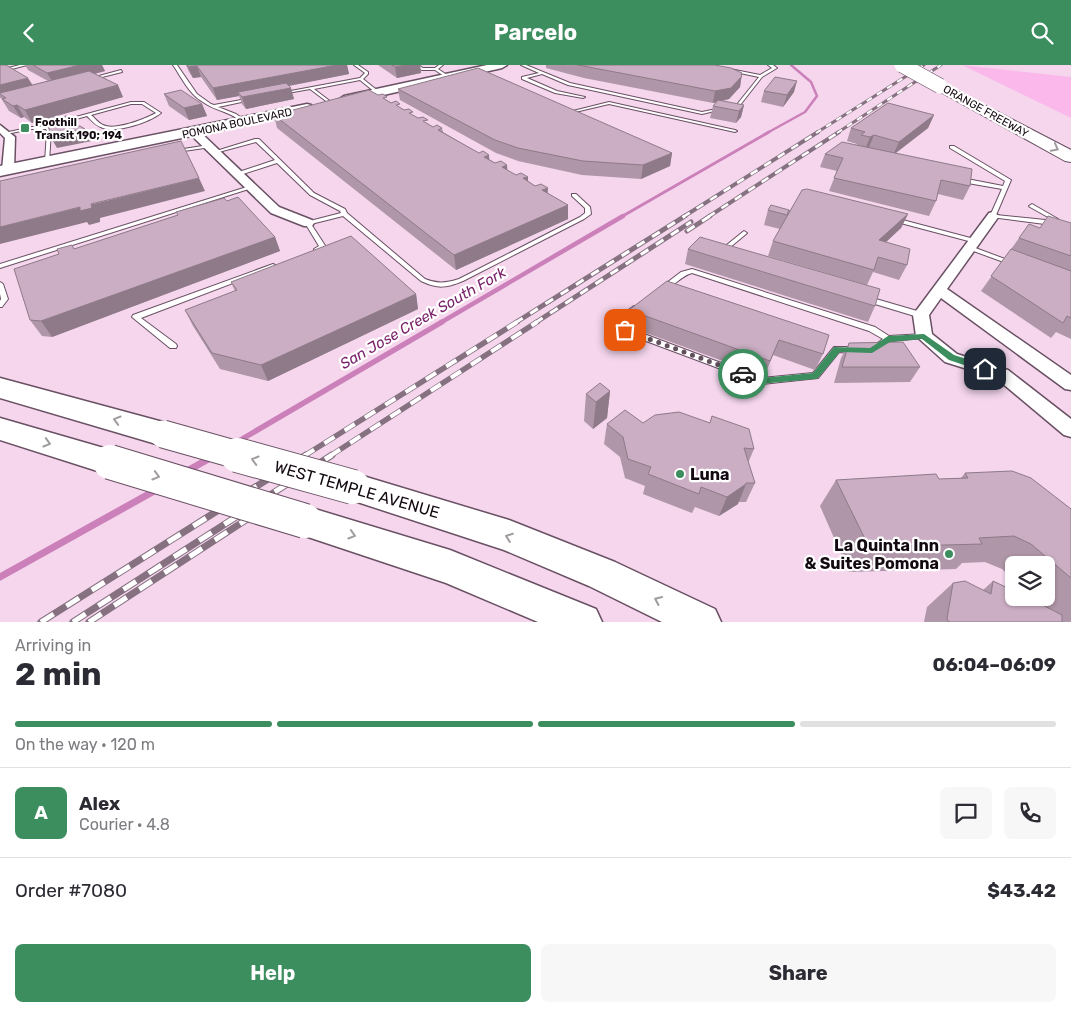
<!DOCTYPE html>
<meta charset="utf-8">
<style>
:root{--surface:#fff;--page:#f7f7f7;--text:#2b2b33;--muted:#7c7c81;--line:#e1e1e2;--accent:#3d8e5f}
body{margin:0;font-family:Rubik,sans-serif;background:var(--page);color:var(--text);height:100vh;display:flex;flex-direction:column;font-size:19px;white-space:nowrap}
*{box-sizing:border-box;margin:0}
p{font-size:16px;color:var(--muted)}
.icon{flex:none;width:28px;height:28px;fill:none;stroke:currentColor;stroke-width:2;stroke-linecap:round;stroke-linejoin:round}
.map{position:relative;height:557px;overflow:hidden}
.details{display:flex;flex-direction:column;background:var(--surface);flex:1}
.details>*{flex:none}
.tools{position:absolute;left:1005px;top:491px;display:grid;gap:10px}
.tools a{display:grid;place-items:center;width:50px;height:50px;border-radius:8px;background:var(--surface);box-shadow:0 1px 4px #0004;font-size:25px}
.pin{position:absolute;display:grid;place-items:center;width:42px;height:42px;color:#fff;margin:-21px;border-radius:10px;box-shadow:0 2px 8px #0006}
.courier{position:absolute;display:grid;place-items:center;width:50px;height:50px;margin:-25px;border:4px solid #3d8e5f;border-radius:50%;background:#fff;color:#222;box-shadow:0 1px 6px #0007}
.overview em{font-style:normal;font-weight:700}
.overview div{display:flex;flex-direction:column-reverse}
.overview{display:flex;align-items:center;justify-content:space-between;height:85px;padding:0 15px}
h1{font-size:32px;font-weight:700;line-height:38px}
.bar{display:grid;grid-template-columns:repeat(4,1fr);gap:8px 5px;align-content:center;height:60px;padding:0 15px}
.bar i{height:6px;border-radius:4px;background:var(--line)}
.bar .selected{background:var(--accent)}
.bar p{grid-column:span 4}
.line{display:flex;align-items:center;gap:12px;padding:0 15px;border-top:1px solid var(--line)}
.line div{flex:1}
.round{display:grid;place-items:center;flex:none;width:52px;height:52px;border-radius:8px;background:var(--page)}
.primary-button{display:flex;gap:10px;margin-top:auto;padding:10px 15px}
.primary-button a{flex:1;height:58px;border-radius:8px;background:var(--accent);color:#fff;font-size:20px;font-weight:700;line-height:58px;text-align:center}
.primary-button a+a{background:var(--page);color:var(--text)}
header{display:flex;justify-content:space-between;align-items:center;height:65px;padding:0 15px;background:var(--accent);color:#fff;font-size:22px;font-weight:700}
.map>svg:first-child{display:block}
</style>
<header><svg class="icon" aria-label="back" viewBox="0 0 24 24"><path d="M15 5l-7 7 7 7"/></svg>Parcelo<svg class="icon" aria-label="search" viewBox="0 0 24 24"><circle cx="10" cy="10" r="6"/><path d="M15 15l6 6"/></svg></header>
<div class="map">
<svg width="1071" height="557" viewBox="0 0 1071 557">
<rect width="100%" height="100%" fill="#f5d6ed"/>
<path fill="#fbb9eb" d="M962,0L1071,12V53Z"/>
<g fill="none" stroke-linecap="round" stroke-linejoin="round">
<path stroke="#cb80ba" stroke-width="2.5" d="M767,68L805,47L817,31L811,17L791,0"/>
<path stroke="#cb80ba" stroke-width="3" d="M621,152L769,67"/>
<path stroke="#cb80ba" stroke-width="4.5" d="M440,258L623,151"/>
<path stroke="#cb80ba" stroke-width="5.5" d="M237,377L442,257"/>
<path stroke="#cb80ba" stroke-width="7" d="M187,406L212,392
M0,512L156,425"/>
<g stroke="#695063" stroke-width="2">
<path id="lane" d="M20,0H27L0,7V5Z
M173,0H177L197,29L211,39L214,40L252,33V35H251L218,42L236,49L246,56V58C240,57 235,51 229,49C220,45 211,43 203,37C189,29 182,13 173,0Z
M354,0H358L368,7V9L363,14L378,26V28H376L360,15L314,24L331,37L332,38L330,39L310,24L282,29L280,28L360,13L365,8Z
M413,0H418L423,3H435L439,0H443L438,4L450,12L447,13L435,5H422Z
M521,0H526L570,18L702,47L721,43L723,44L702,49L568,20L542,9L527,13L557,26L585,32L583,33L555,28L522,14V12L539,8Z
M768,0H773L777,3L762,12L737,44H731V42H735L759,12L730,6V4L760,10L772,3Z
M121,5L122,7L90,15L88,14Z
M131,37H144L161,48C150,57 117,68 103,63C96,61 92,56 87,51L47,62L51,66L49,97L47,98L45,97L47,66L46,64H32L6,69L4,68L32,62H39ZM131,39H142L156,48C145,54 115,66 103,60C98,58 95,53 91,50Z
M609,37L735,65L737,66L735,67L609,39L571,48L569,47Z
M255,74H259L314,128L345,144L347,148L425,214C437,219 446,218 459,214L580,152L585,148V143L572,131V129H576L590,142L591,149L584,154L463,216C446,223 438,224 421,216L343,151L311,159L326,182L318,186H314V184L319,181L305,158L306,157L341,148L340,146L310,130L277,98L240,110H236V108L275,95L256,77L215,88L213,87Z
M209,80L211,81V82L177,87L175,86L177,85Z
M950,81H954L1011,115L996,150L1055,156L1030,142L1029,141L1032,139L1058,154L1059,155L1057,157L1064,158L1071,162V167L1060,161L991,152L990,151L1002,124L962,117L959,115L962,113L1003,121L1005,116L950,83Z
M250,121L255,122L0,203V199Z
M895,153L978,175L979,176L976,178L893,156V154Z
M744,166L747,168L746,169L728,184L730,187L729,188H725L722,184L723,183Z
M970,181L1013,197L1014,198L1013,199H1009L968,184V182Z
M273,199L275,200L276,201L275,202L141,253L176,279L177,281L176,283H170L132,252L133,250Z
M692,204L875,262L889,271L924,269L928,271L924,273L890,276L875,286L871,283L883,274L869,266L692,208C680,211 672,225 661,224L660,223L681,207Z
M0,217L3,219L8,234L2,242H0V236L1,234L0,229Z
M865,232H869L924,248L925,250L921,252H918L865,236L864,234Z
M634,241H638L640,243L622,257V259L628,263L761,313L813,308L834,282H855L859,285L855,288L839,287L818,313L761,319L622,267L614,260L616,254Z"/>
</g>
<g stroke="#695063" stroke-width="3">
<path id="street" d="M0,60L15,72L14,105L8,108L2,105L5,73L0,68Z
M194,64L198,65L279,142L312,155L314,158L312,161H304L271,148L190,69L189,67Z
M993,147L999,151L947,224L1071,310V325L1065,324L941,233L929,250L932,269L957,289L1008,305L1071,354V372L1064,370L996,313L945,297L916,271L913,250L989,148Z"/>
</g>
<g stroke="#695063" stroke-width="3">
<path id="secondary" d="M487,0H507L502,3L344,39L338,35L344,31Z
M307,39L311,40L313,43L311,46L0,111V101Z"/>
</g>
<g stroke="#695063" stroke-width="3">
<path id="primary" d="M0,313L163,357L173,361L178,369L173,377L163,381L0,333Z
M0,353L121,388L125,397L121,406L110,410L0,375Z
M353,408L509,455L615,497L715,544L721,557H662L589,521L504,485L342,432L337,422L342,412Z
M305,441L450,485L596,544L602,557H538L446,518L293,467L288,456L293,445Z"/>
</g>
<g stroke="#695063" stroke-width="2">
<path id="highway" d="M940,17L1071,85V97L1065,96L935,24L933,21L935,18Z"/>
</g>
<use href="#lane" fill="#fff" fill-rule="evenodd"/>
<use href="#street" fill="#fff" fill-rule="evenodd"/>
<use href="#secondary" fill="#fff" fill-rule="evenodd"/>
<use href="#primary" fill="#fff" fill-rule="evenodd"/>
<use href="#highway" fill="#fff" fill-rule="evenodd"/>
<g stroke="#857180" stroke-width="3">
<path id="rail-far4" d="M816,68L924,0
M837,68L941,0"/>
</g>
<g stroke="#857180" stroke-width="4">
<path id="rail-far3" d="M683,152L818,67
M708,152L839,67"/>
</g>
<g stroke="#857180" stroke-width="5">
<path id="rail-far2" d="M687,166L710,151
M515,258L685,151
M535,258L691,157"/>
</g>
<g stroke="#857180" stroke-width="5.5">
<path id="rail-far1" d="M304,391L517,257
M330,391L537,257"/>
</g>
<g stroke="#857180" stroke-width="7">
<path id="rail" d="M41,557L306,390
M73,557L332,390
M89,557L275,436"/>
</g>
<use href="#rail-far4" stroke="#fff" stroke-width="2" stroke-dasharray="6" stroke-linecap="butt"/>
<use href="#rail-far3" stroke="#fff" stroke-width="2.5" stroke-dasharray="8" stroke-linecap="butt"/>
<use href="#rail-far2" stroke="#fff" stroke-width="3" stroke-dasharray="9" stroke-linecap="butt"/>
<use href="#rail-far1" stroke="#fff" stroke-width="4" stroke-dasharray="12" stroke-linecap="butt"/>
<use href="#rail" stroke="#fff" stroke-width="5" stroke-dasharray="15" stroke-linecap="butt"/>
<g stroke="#695063" stroke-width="29" stroke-linecap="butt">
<path id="primary-bridge-far1" d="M163,369L241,391"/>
</g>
<g stroke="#695063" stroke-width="36" stroke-linecap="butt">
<path id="primary-bridge" d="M237,390L353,422
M110,397L305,456"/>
</g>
<g stroke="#695063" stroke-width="16" stroke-linecap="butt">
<path id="highway-bridge" d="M902,0L940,21"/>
</g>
<use href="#primary-bridge-far1" stroke="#fff" stroke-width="27"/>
<use href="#primary-bridge" stroke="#fff" stroke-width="34"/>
<use href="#highway-bridge" stroke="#fff" stroke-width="15"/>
</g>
<path fill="#af96a8" d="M0,0L32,20L48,16L28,5L25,0H102L105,6L95,9L123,32L32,58L24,52L21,53L9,46L1,33H0Z
M186,0H347L349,9L289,21L294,34L246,44L242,39L239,31L217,35L201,12L193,13L189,7Z
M378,0H420L421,8L397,13Z
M546,0H715L742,8L740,22L729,34L722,36L744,40L741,52L736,58L710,53L713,41L717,37L713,38L584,13L546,3Z
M398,24L672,88L670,101L641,114L582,110L518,96L496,88L400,35Z
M764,26L794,27L783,42L761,37Z
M164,29L202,39L207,51L189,55L169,41Z
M378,30L433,62L442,63L443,67L495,98L507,100V105L516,110L528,112V116L535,121L548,123L547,128L568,140V154L456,205L277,63L274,50Z
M934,50L928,63L896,88L970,121L963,135L938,129L936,136L929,151L829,126L837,106L820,102L825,89L857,80V79L847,76L851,63Z
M227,136L275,172L280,186L52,272L42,271L30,255L59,189L178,150L176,147Z
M768,145H789L908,149L901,163L886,177L907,200L899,215L873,207L867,220L768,191L773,176L780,164L764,160Z
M1071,158V274L1056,267L1051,273L981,226L1019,173Z
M688,184L875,241L868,257L685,199Z
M667,216L823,289L815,305L773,290L764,311L627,261L629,245Z
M231,217L416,229L418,244L268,316L220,304L193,261L185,245L235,226Z
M849,278L920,302L910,317L834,318L841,293Z
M610,326L607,353L593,364L584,356L586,329Z
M710,358L754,384L748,398L755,418L746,437H738V439L719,451L695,442L692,448L643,429L645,421L625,413L620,392L604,379L607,359Z
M965,408L1071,444V557H924L927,542L953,518L983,525L993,516L1040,539L1033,532H1046V500H1014V515L1002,504L985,497L962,498L956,504L849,507L820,441L836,415L939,414L961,413Z"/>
<path fill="#8e7a88" d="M80,0H102L105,6L54,19L47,8Z
M337,0H347L349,9L241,30L238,27L239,31L217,35L213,23Z
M406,0H420L421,8L397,13L395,2Z
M197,1L201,12L193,13L188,2Z
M742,8L740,22L729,34L713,38L715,26Z
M28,13L35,24L0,29V20Z
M797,16L794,27L783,42L787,30Z
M118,20L123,32L32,58L25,45Z
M291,23L294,34L246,44L242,32Z
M202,39L207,51L189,55L184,43Z
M17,40L24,52L21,53L13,41Z
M744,40L741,52L736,58L739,46Z
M934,50L928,63L893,90L899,77Z
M69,52L76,64H85L92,76L57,83L50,71L71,62Z
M874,70L869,82L865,85L870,72Z
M672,88L670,101L641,114L643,100Z
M489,90L490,103L484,92Z
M507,100L508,113L502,102Z
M528,112V125L523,113Z
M199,113L205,126L100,153V157L89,160L87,157L0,179V162Z
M548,123L547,137L542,125Z
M568,140V154L456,205L454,190Z
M908,149L901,163L872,190L879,175Z
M275,172L280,186L52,272L41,256Z
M416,229L418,244L268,316L261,300Z
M779,275L773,290L764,311L770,296Z
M610,326L607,353L593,364L596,337Z
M746,419L738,439L719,451L727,432Z"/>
<path fill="#cbaec3" stroke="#8e7a88" d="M0,0H6L28,13L0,20Z
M33,0H80L47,8Z
M187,0H337L213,23L197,1L188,2Z
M392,0H406L395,2Z
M578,0H715L731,3L742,8L741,10L742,11L731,23L715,26Z
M478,3L672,88L643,100L583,96L518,83L495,75L398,24Z
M89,6L118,20L25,45L17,40L13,41L2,34L6,33L0,29V28Z
M775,12L797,16L787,30L764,26Z
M286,18L291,23L242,32L238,27Z
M181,25L202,39L184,43L164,29Z
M369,25L378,30L383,29L387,32L383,33L391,38L396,36L400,39L396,40L404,45L409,44L413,47L409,48L418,53L423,52L428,55L423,56L433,62L437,60L442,63L438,65L479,88L483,86L489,90L484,92L495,98L501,96L507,100L502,102L516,110L521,108L528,112L523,113L535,121L541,119L548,123L542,125L568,140L454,190L274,50Z
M718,35L744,40L739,46L713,41Z
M888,38L934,50L899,77L874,70L870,72L861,70L865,67L851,63Z
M67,51L69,52L71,62L80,61L85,64L50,71L48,54Z
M181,76L199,113L91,139L92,143L80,146V142L0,162V116Z
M842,77L972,104L970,121L941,115L936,136L834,113L843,93L825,89Z
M807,124L908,149L879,175L910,184L907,200L878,192L874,205L773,176L802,125Z
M238,132L275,172L41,256L30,255L14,204L59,189L57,184L72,180L74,184L178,150L176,147L224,133L227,136Z
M771,140L789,145L787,150L768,145Z
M1048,151L1071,158V191L1019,173L1029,159L1040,163Z
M351,171L416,229L261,300L212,288L185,245L237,225L231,217Z
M700,172L880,224L875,241L688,184Z
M1011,184L1071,206V253L1067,251L1063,258L991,211Z
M667,216L829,270L823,289L779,275L770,296L629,245Z
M903,277L920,302H842L849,278Z
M600,318L610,326L596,337L586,329Z
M625,345L643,358L655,350L679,347L710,358L712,351L749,364L754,384L744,383L755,418H746V419L727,432L701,422L699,429L648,409L651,402L628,394L623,372L607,359Z
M1012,406L1031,413L1071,444V513L1031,479L1014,471L979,473L982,479L869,482L836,415L936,409L939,414L968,413L965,408Z
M965,516L991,529L993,516L1014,526V532H1027L1062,550V557H949L947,554L953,518Z"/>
<defs><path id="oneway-chevron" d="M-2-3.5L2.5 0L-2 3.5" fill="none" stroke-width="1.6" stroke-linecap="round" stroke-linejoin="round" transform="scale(1.25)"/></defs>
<g stroke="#a19d9f">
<use href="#oneway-chevron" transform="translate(1055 83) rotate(28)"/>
<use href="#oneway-chevron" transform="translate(117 355) rotate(-164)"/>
<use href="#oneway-chevron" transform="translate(47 378) rotate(16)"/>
<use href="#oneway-chevron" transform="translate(255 395) rotate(-164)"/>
<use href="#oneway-chevron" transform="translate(156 411) rotate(17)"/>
<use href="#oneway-chevron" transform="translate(352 470) rotate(17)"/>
<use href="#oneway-chevron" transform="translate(509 472) rotate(-160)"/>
<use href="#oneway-chevron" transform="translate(658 535) rotate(-155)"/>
</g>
<path fill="#3d8e5f" d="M924,269L954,290L988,301L990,304L985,307L949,295L922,274L890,277L872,288L840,287L818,313L815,314L760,319L739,309L743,306L761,313L813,308L834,282L870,283L888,271Z"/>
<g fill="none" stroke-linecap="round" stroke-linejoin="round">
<path stroke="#62515d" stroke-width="5" stroke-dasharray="0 9" d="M625,265L743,309"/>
</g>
<g fill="#3d8e5f" stroke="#fff" stroke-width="2">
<rect x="20" y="58" width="10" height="10" rx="2.5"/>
<circle cx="680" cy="409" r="5"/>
<circle cx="949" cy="489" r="5"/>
</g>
<g text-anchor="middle" stroke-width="4.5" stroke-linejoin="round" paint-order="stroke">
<g font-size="11" fill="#130910" stroke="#fff">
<text transform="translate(986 46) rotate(29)" y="4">ORANGE FREEWAY</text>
<text transform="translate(237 58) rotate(-12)" y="4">POMONA BOULEVARD</text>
</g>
<g font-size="11" font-weight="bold" fill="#130910" stroke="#fff" text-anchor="start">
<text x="35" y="61">Foothill<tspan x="35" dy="13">Transit 190; 194</tspan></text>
</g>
<g font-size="15" font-style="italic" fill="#7a216b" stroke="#fff">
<text transform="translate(423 253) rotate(-30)" y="5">San Jose Creek South Fork</text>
</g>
<g font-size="16" font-weight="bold" fill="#130910" stroke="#fff" text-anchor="start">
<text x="690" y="415">Luna</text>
<text x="939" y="486" text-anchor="end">La Quinta Inn<tspan x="939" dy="18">&amp; Suites Pomona</tspan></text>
</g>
<g font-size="16" fill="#130910" stroke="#fff">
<text transform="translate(357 424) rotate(16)" y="6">WEST TEMPLE AVENUE</text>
</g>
</g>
</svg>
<div class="tools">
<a><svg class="icon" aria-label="layers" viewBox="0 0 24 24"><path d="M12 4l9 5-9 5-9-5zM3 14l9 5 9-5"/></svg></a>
</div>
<div class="pin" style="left:625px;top:265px;background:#ea580c"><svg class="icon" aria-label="bag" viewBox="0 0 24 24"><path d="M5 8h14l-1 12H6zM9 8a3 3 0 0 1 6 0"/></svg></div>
<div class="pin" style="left:985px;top:304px;background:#1f2937"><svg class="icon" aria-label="home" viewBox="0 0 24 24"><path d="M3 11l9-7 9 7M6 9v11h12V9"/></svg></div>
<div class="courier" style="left:743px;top:309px"><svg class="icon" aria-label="car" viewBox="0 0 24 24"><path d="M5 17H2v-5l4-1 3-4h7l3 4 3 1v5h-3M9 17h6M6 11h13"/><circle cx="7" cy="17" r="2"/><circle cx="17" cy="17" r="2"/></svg></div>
</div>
<section class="details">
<div class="overview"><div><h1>2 min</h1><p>Arriving in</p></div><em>06:04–06:09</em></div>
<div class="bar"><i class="selected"></i><i class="selected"></i><i class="selected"></i><i></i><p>On the way · 120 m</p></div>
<div class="line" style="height:90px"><b class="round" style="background:var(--accent);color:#fff">A</b><div><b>Alex</b><p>Courier · 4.8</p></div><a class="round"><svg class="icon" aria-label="chat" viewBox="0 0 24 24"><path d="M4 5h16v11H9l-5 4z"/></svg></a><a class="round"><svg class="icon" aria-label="phone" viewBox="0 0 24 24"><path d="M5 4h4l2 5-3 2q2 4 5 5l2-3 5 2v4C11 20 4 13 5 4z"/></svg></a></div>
<div class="line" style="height:65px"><div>Order #7080</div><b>$43.42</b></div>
<div class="primary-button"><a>Help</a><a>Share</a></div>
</section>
